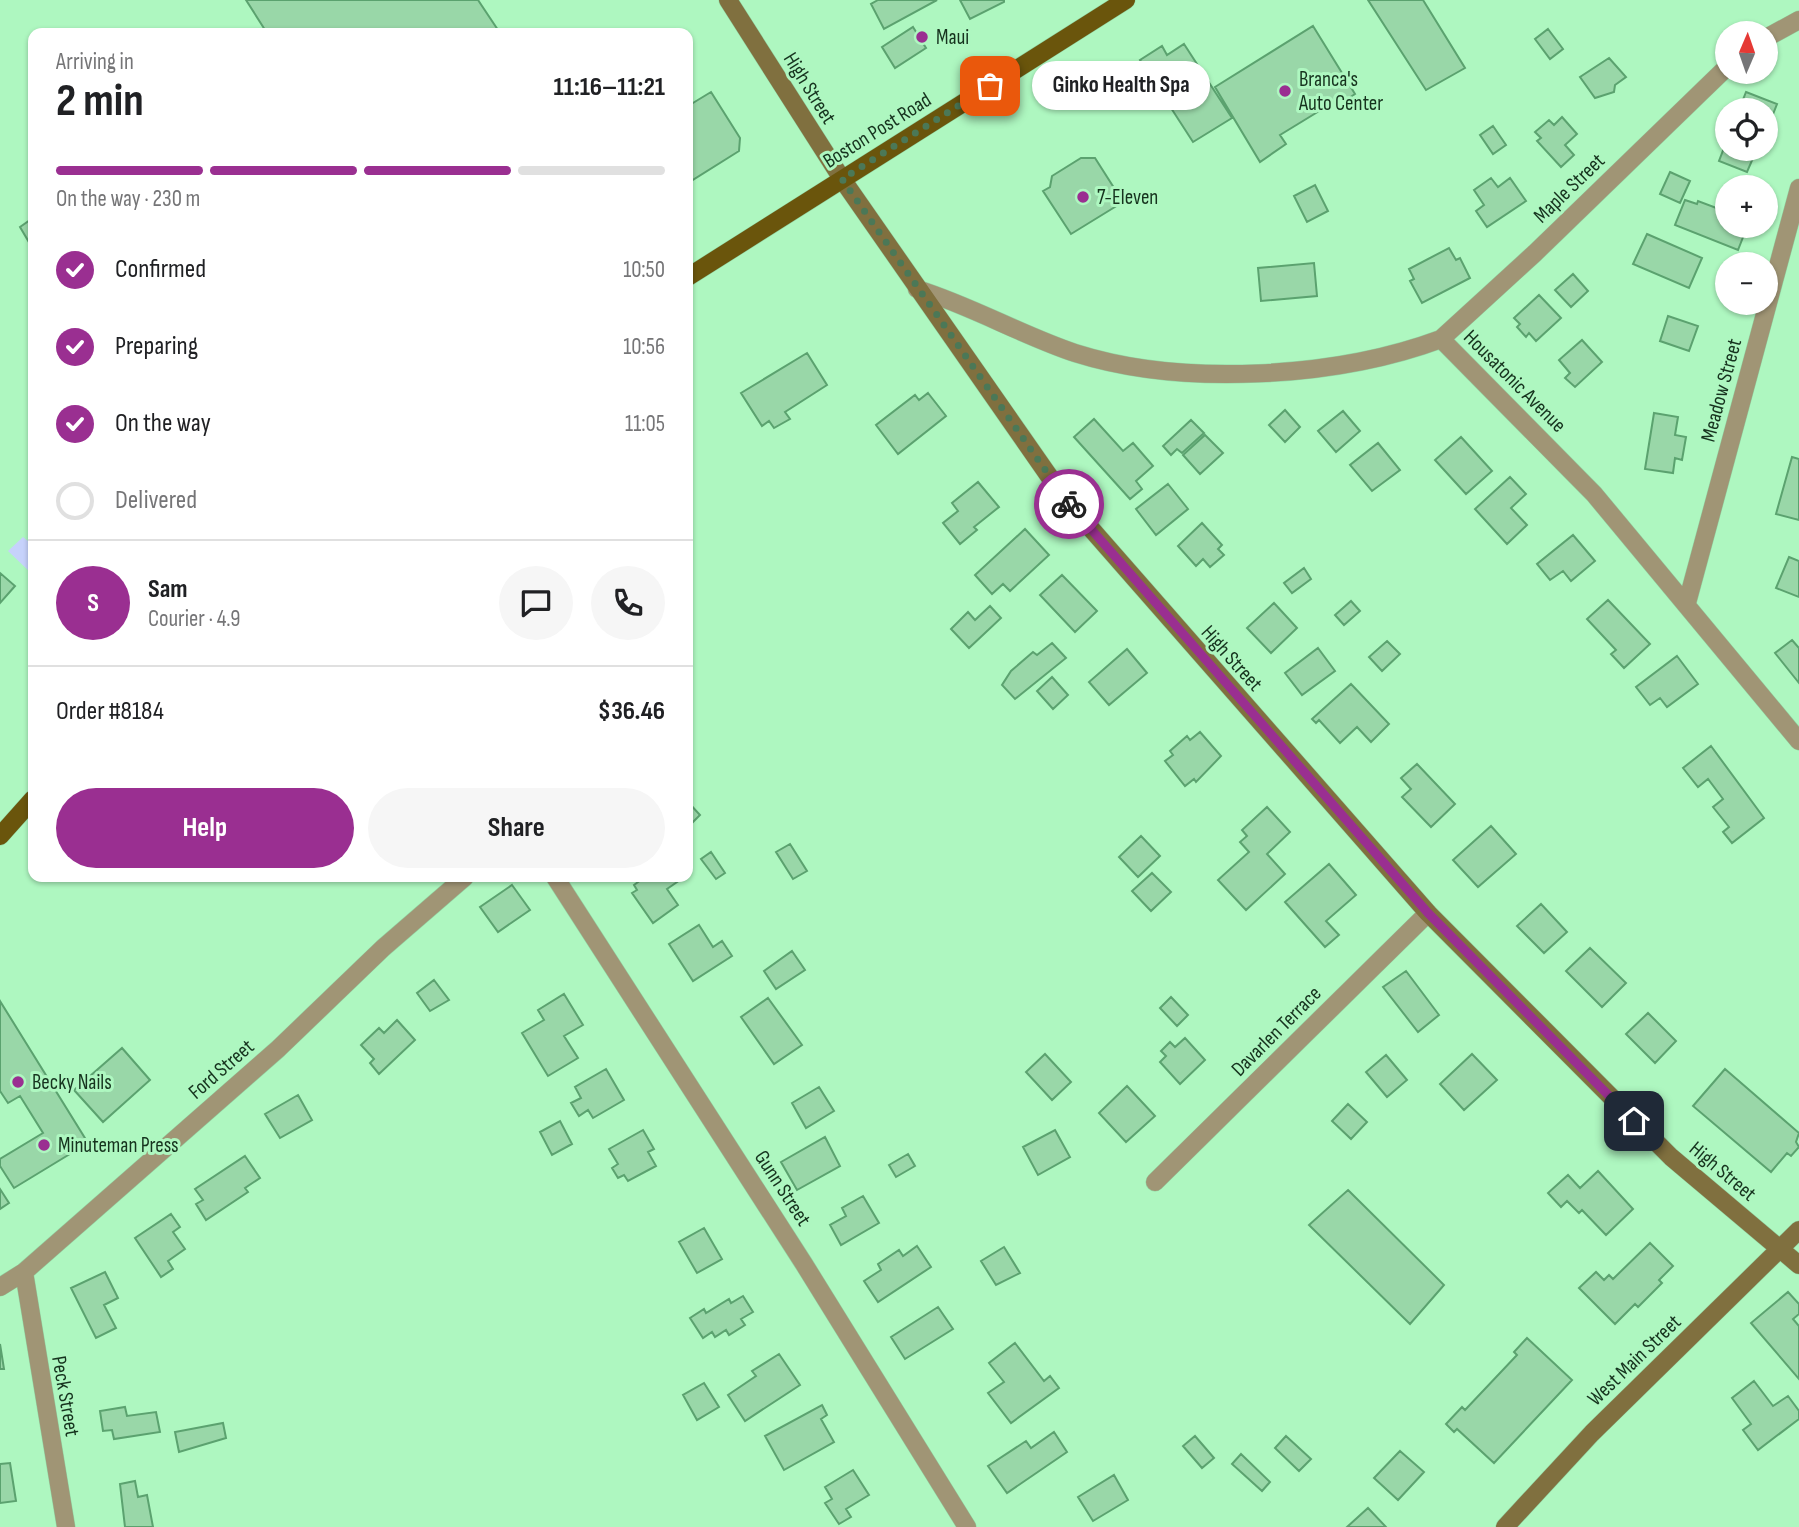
<!DOCTYPE html>
<meta charset="utf-8">
<style>
:root{--surface:#fff;--page:#f6f6f6;--text:#202124;--muted:#757577;--line:#e0e0e0;--accent:#9a2f91}
body{margin:0;font-family:"Sofia Sans Condensed",sans-serif;background:var(--page);color:var(--text);height:100vh;display:flex;flex-direction:column;font-size:26px;white-space:nowrap}
*{box-sizing:border-box;margin:0}
p{font-size:23px;color:var(--muted)}
.icon{flex:none;width:38px;height:38px;fill:none;stroke:currentColor;stroke-width:2;stroke-linecap:round;stroke-linejoin:round}
.map{position:relative;flex:1;overflow:hidden}
.sheet{position:absolute;left:28px;top:28px;width:665px;height:854px;display:flex;flex-direction:column;background:var(--surface);border-radius:14px;box-shadow:0 2px 5px #0004}
.sheet>*{flex:none}
.needle{width:46px;rotate:2deg}
.fabs{position:absolute;left:1715px;top:21px;display:grid;gap:14px}
.fabs a{display:grid;place-items:center;width:63px;height:63px;border-radius:50%;background:var(--surface);box-shadow:0 2px 5px #0004;font-size:35px}
.pin{position:absolute;display:grid;place-items:center;width:60px;height:60px;color:#fff;margin:-30px;border-radius:14px;box-shadow:0 4px 10px #0006}
.courier{position:absolute;display:grid;place-items:center;width:70px;height:70px;margin:-35px;border:5px solid #9a2f91;border-radius:50%;background:#fff;color:#222;box-shadow:0 2px 9px #0007}
.bubble{position:absolute;height:49px;border-radius:24px;background:var(--surface);box-shadow:0 2px 5px #0004;font-size:23px;font-weight:700;line-height:49px;text-align:center}
.head em{font-style:normal;font-weight:700}
.head div{display:flex;flex-direction:column-reverse}
.head{display:flex;align-items:center;justify-content:space-between;height:119px;padding:0 28px}
h1{font-size:46px;font-weight:700;line-height:52px}
.bar{display:grid;grid-template-columns:repeat(4,1fr);gap:10px 7px;align-content:center;height:84px;padding:0 28px}
.bar i{height:9px;border-radius:5px;background:var(--line)}
.bar .on{background:var(--accent)}
.bar p{grid-column:span 4}
.line{display:flex;align-items:center;gap:18px;padding:0 28px;border-top:2px solid var(--line)}
.line div{flex:1}
.round{display:grid;place-items:center;flex:none;width:74px;height:74px;border-radius:37px;background:var(--page)}
ol{padding:0 28px;list-style:none}
li{display:flex;align-items:center;gap:21px;height:77px}
li p{margin-inline-start:auto}
li .icon{padding:7px;border-radius:50%;background:var(--accent);color:#fff;stroke-width:4}
li:last-child{color:var(--muted)}
li i{width:38px;height:38px;border:4px solid var(--line);border-radius:50%}
.action{display:flex;gap:14px;margin-top:auto;padding:14px 28px}
.action a{flex:1;height:80px;border-radius:42px;background:var(--accent);color:#fff;font-size:28px;font-weight:700;line-height:80px;text-align:center}
.action a+a{background:var(--page);color:var(--text)}
.map>svg:first-child{display:block}
</style>
<div class="map">
<svg width="1799" height="1527" viewBox="0 0 1799 1527">
<rect width="100%" height="100%" fill="#aef7c0"/>
<path fill="#c6d2fb" d="M23,537L33,545L31,573L8,551Z"/>
<path fill="#99d7a8" stroke="#5ba26f" stroke-width="2" d="M246,0H478L500,33H267Z
M878,0H937L884,29L871,4Z
M960,0H1004V2L970,19Z
M1368,0H1423L1465,68L1426,90Z
M1313,26L1355,94L1337,106L1334,102L1280,135L1286,144L1260,162L1215,87Z
M913,27L926,48L895,68L882,47Z
M1548,29L1563,49L1550,59L1535,39Z
M1184,44L1232,118L1193,142L1140,60L1162,46L1167,55Z
M1609,58L1626,77L1615,85L1614,92L1595,98L1580,77Z
M711,92L740,138L739,151L691,181L688,176V106Z
M1746,92L1777,104L1766,132V110H1739Z
M1562,117L1577,134L1565,145L1574,155L1561,167L1537,141L1541,138L1535,132L1549,120L1554,125Z
M1493,126L1506,145L1493,154L1480,135Z
M1727,140V149H1757L1747,172L1719,161Z
M1081,158H1095L1123,202L1071,234L1043,191L1050,187L1052,176Z
M1670,172L1690,181L1680,203L1660,194Z
M1491,178L1498,187L1510,178L1526,201L1487,227L1476,211L1484,205L1474,190Z
M1315,185L1328,211L1307,222L1294,196Z
M1685,200L1697,204L1698,201L1727,212V226L1747,227L1738,250L1675,225Z
M33,218V249L20,227Z
M1647,234L1702,258L1689,288L1633,264Z
M1449,248L1456,260L1460,258L1470,278L1422,303L1410,281L1414,279L1409,269Z
M1314,263L1317,296L1261,301L1258,268Z
M1573,274L1588,291L1571,307L1555,290Z
M1539,295L1561,318L1536,341L1529,333L1526,337L1517,327L1520,324L1514,318Z
M1668,316L1698,326L1689,351L1660,341Z
M1582,340L1602,362L1575,387L1565,378L1570,373L1559,360Z
M807,353L827,385L785,412L790,419L774,428L769,421L762,426L741,393Z
M928,393L946,416L898,454L876,425L915,395L919,400Z
M1285,410L1300,427L1285,442L1269,425Z
M1343,411L1360,431L1336,452L1318,431Z
M1654,413L1678,417L1675,435L1686,437L1682,460L1675,458L1673,473L1645,469Z
M1094,419L1123,451L1133,443L1153,466L1136,481L1142,489L1130,499L1074,437Z
M1191,420L1204,433L1182,453L1177,449L1171,455L1163,446Z
M1205,435L1223,453L1200,474L1183,455Z
M1461,437L1492,471L1466,494L1435,460Z
M1378,443L1400,470L1372,491L1350,465Z
M1792,457L1799,459V520L1776,514Z
M1510,477L1526,494L1511,508L1527,525L1507,544L1475,509Z
M978,482L999,507L974,527L977,530L960,544L943,523L958,511L952,503Z
M1168,484L1188,509L1156,535L1136,509Z
M1202,523L1222,545L1218,549L1224,555L1210,567L1203,559L1196,566L1178,546Z
M1025,529L1049,555L1010,591L1003,584L992,594L975,575Z
M1573,535L1595,561L1571,581L1563,571L1550,580L1537,564Z
M1789,557L1799,561V597L1776,588Z
M1304,568L1311,579L1292,593L1284,583Z
M0,573L15,586L0,603Z
M1062,575L1097,611L1075,632L1040,595Z
M1608,600L1650,644L1624,668L1611,654L1616,650L1587,619Z
M1351,601L1360,611L1344,625L1335,615Z
M1274,603L1297,628L1271,653L1247,628Z
M990,606L1001,618L969,648L951,629L968,612L975,620Z
M1792,640L1799,648V683L1775,653Z
M1387,641L1400,654L1382,671L1369,657Z
M1052,643L1066,658L1015,699L1002,685L1011,671L1033,652L1037,655Z
M1318,648L1335,671L1302,695L1285,673Z
M1127,649L1147,673L1109,705L1089,682Z
M1677,656L1698,684L1667,707L1660,698L1650,705L1636,687Z
M1052,677L1068,695L1053,709L1037,691Z
M1351,684L1389,724L1371,742L1357,727L1340,743L1319,720L1316,723L1312,719Z
M1200,732L1221,756L1196,782L1194,779L1185,786L1165,761L1173,755L1170,751L1187,736L1190,740Z
M1711,746L1764,818L1732,843L1723,832L1729,827L1713,807L1723,799L1708,779L1698,787L1683,768Z
M1417,764L1455,804L1431,827L1402,797L1411,789L1401,778Z
M688,802L700,815L688,827Z
M1267,807L1290,832L1267,854L1285,874L1246,910L1218,880L1249,852L1240,842L1247,836L1242,830Z
M1491,826L1516,854L1478,887L1453,860Z
M1141,836L1160,856L1138,877L1119,857Z
M790,844L807,871L793,879L776,852Z
M711,852L725,873L716,879L701,859Z
M1329,864L1356,895L1326,921L1339,935L1325,947L1285,902Z
M1152,873L1171,892L1151,911L1132,891Z
M645,877H678L680,880L667,889L678,905L653,923L632,893L637,890L634,885Z
M512,885L530,910L498,932L480,907Z
M1541,904L1567,932L1544,953L1517,926Z
M699,925L713,947L722,941L732,956L693,981L669,944Z
M1590,948L1626,983L1602,1007L1566,971Z
M792,951L805,970L776,989L764,971Z
M1406,971L1439,1015L1418,1032L1383,987Z
M434,980L449,1000L430,1011L417,993Z
M564,994L583,1025L564,1036L578,1058L548,1076L522,1033L544,1020L538,1010Z
M1171,997L1188,1015L1177,1026L1160,1008Z
M768,998L802,1045L774,1064L741,1017Z
M0,1001L88,1143L14,1188L0,1166V1159L43,1133L20,1096L8,1103L0,1091Z
M1648,1013L1676,1041L1655,1063L1626,1034Z
M397,1020L415,1040L379,1074L370,1063L374,1059L361,1045L379,1028L384,1033Z
M1185,1038L1205,1060L1180,1084L1160,1062L1166,1056L1161,1051L1170,1042L1175,1047Z
M122,1048L150,1080L103,1122L74,1090Z
M1045,1054L1071,1082L1052,1100L1026,1072Z
M1472,1054L1497,1080L1464,1110L1440,1084Z
M1386,1055L1407,1080L1387,1097L1366,1072Z
M606,1069L624,1100L593,1118L588,1110L579,1116L571,1103L581,1098L575,1087Z
M1725,1069L1799,1133L1796,1142L1799,1147L1791,1156L1787,1153L1771,1172L1693,1106Z
M1127,1086L1155,1116L1126,1142L1099,1113Z
M819,1087L834,1111L806,1128L792,1103Z
M298,1095L312,1120L280,1138L265,1114Z
M1348,1104L1367,1122L1351,1139L1332,1121Z
M560,1121L572,1144L552,1155L540,1132Z
M643,1130L654,1149L648,1152L656,1166L628,1181L624,1175L618,1178L612,1168L618,1164L609,1149Z
M1055,1130L1070,1157L1038,1175L1023,1147Z
M825,1137L840,1166L797,1190L781,1162Z
M908,1154L915,1166L896,1177L889,1165Z
M245,1156L260,1178L245,1188L248,1192L206,1220L196,1204L203,1200L195,1189Z
M1598,1171L1633,1209L1606,1235L1582,1210L1579,1213L1567,1201L1561,1207L1548,1193L1568,1175L1580,1188Z
M0,1189L9,1203L0,1209Z
M1348,1190L1444,1285L1410,1324L1309,1225Z
M863,1196L879,1223L841,1245L830,1225L846,1216L842,1208Z
M171,1214L180,1227L173,1232L185,1249L168,1261L173,1269L161,1277L135,1238Z
M704,1228L722,1259L697,1273L679,1242Z
M1650,1243L1673,1266L1659,1280L1662,1283L1638,1307L1635,1304L1615,1324L1579,1288L1596,1272L1604,1280L1609,1275L1613,1279Z
M917,1246L931,1267L878,1302L864,1281L881,1270L878,1264L899,1250L903,1256Z
M1004,1247L1020,1273L996,1285L981,1261Z
M105,1272L118,1298L104,1305L116,1328L96,1338L71,1288Z
M1788,1292L1799,1304V1314L1793,1319L1799,1326V1379L1751,1323Z
M743,1296L753,1312L741,1319L745,1325L729,1335L726,1330L715,1337L712,1332L703,1338L690,1318L704,1309L706,1313L729,1299L731,1303Z
M938,1307L953,1329L905,1359L891,1337Z
M1527,1338L1572,1380L1494,1463L1457,1429L1454,1432L1446,1424L1462,1407L1465,1410L1517,1355L1514,1352Z
M1015,1343L1044,1381L1050,1376L1059,1388L1011,1423L988,1393L1004,1382L989,1363Z
M0,1344L4,1369H0Z
M779,1354L800,1385L745,1421L728,1395L756,1376L752,1371Z
M1754,1381L1773,1406L1788,1396L1799,1411V1419L1758,1450L1743,1430L1751,1424L1732,1398Z
M704,1383L719,1407L697,1420L683,1395Z
M822,1405L827,1415L821,1419L834,1442L784,1470L765,1436Z
M125,1407L127,1416L156,1412L160,1432L114,1439L112,1430L103,1431L100,1411Z
M223,1423L226,1438L179,1452L175,1432Z
M1054,1432L1067,1452L1007,1493L988,1466L1026,1441L1031,1448Z
M1195,1436L1214,1458L1202,1468L1183,1446Z
M1286,1436L1311,1459L1299,1471L1275,1448Z
M1400,1451L1424,1472L1398,1500L1374,1478Z
M1241,1454L1270,1482L1262,1491L1232,1464Z
M10,1463L16,1501L0,1503V1464Z
M853,1470L869,1495L846,1509L851,1517L839,1524L825,1503L832,1499L825,1487Z
M1114,1475L1128,1500L1093,1521L1078,1497Z
M135,1481L138,1497L147,1495L153,1527H125L120,1484Z
M1368,1508L1386,1527H1347Z"/>
<g fill="none" stroke-linecap="round" stroke-linejoin="round">
<g stroke="#93d4a3" stroke-width="19">
<path id="minor" d="M1766,38L1799,20
M917,289C972,306 1021,335 1075,353C1182,387 1336,378 1441,339L1594,494L1799,741
M1441,339L1535,253L1727,67
M1687,603L1799,188
M555,877L804,1264L967,1527
M1155,1182L1428,913
M24,1272L66,1527
M0,1287L24,1272L278,1049L383,948L465,877"/>
</g>
<g stroke="#93d4a3" stroke-width="19">
<path id="secondary" d="M728,0L842,179L1065,499L1428,913L1671,1157L1799,1265
M1505,1527L1592,1433L1799,1230"/>
</g>
<g stroke="#93d4a3" stroke-width="19">
<path id="primary" d="M688,277L1126,0
M0,836L33,799"/>
</g>
<use href="#minor" stroke="#a09575" stroke-width="18"/>
<use href="#secondary" stroke="#80703f" stroke-width="18"/>
<use href="#primary" stroke="#6a550c" stroke-width="18"/>
</g>
<g fill="none" stroke-linecap="round" stroke-linejoin="round">
<path stroke="#4b7857" stroke-width="7" stroke-dasharray="0 12.6" d="M990,86L842,179L1069,504"/>
<path stroke="#9a2f91" stroke-width="9" d="M1069,504L1428,913L1634,1121"/>
</g>
<g fill="#9a2f91" stroke="#aef7c0" stroke-width="2.5">
<circle cx="922" cy="37" r="7"/>
<circle cx="1285" cy="91" r="7"/>
<circle cx="1083" cy="197" r="7"/>
<circle cx="18" cy="1082" r="7"/>
<circle cx="44" cy="1145" r="7"/>
</g>
<g text-anchor="middle" stroke-width="6" stroke-linejoin="round" paint-order="stroke">
<g font-size="21" fill="#16331e" stroke="#aef7c0" text-anchor="start">
<text x="936" y="44">Maui</text>
<text x="1299" y="86">Branca's<tspan x="1299" dy="24">Auto Center</tspan></text>
<text x="1097" y="204">7-Eleven</text>
<text x="32" y="1089">Becky Nails</text>
<text x="58" y="1152">Minuteman Press</text>
</g>
<g font-size="21" fill="#16331e" stroke="#aef7c0">
<text transform="translate(810 88) rotate(58)" y="7">High Street</text>
<text transform="translate(877 130) rotate(-32)" y="7">Boston Post Road</text>
<text transform="translate(1569 188) rotate(-44)" y="7">Maple Street</text>
<text transform="translate(1515 381) rotate(45)" y="7">Housatonic Avenue</text>
<text transform="translate(1721 390) rotate(-75)" y="7">Meadow Street</text>
<text transform="translate(1232 658) rotate(48)" y="7">High Street</text>
<text transform="translate(1276 1031) rotate(-45)" y="7">Davarlen Terrace</text>
<text transform="translate(221 1069) rotate(-41)" y="7">Ford Street</text>
<text transform="translate(1723 1171) rotate(40)" y="7">High Street</text>
<text transform="translate(783 1188) rotate(57)" y="7">Gunn Street</text>
<text transform="translate(1634 1360) rotate(-44)" y="7">West Main Street</text>
<text transform="translate(66 1396) rotate(80)" y="7">Peck Street</text>
</g>
</g>
</svg>
<div class="fabs">
<a><svg class="needle" viewBox="-14 -14 28 28"><path d="M0-13l5 13h-10z" fill="#e53935"/><path d="M0 13l5-13h-10z" fill="#757577"/></svg></a>
<a><svg class="icon" aria-label="locate" viewBox="0 0 24 24"><circle cx="12" cy="12" r="6"/><path d="M12 2v4M12 18v4M2 12h4M18 12h4"/></svg></a>
<a>+</a>
<a>−</a>
</div>
<div class="pin" style="left:990px;top:86px;background:#ea580c"><svg class="icon" aria-label="bag" viewBox="0 0 24 24"><path d="M5 8h14l-1 12H6zM9 8a3 3 0 0 1 6 0"/></svg></div>
<div class="pin" style="left:1634px;top:1121px;background:#1f2937"><svg class="icon" aria-label="home" viewBox="0 0 24 24"><path d="M3 11l9-7 9 7M6 9v11h12V9"/></svg></div>
<div class="courier" style="left:1069px;top:504px"><svg class="icon" aria-label="bike" viewBox="0 0 24 24"><circle cx="6" cy="16" r="4"/><circle cx="18" cy="16" r="4"/><path d="M6 16l4-8h5l3 8M10 8l3 8H6M13 5h3"/></svg></div>
<div class="bubble" style="left:1032px;top:61px;width:178px">Ginko Health Spa</div>
<section class="sheet">
<div class="head"><div><h1>2 min</h1><p>Arriving in</p></div><em>11:16–11:21</em></div>
<div class="bar"><i class="on"></i><i class="on"></i><i class="on"></i><i></i><p>On the way · 230 m</p></div>
<ol>
<li><svg class="icon" aria-label="check" viewBox="0 0 24 24"><path d="M5 12l5 5 9-10"/></svg>Confirmed<p>10:50</p></li>
<li><svg class="icon" aria-label="check" viewBox="0 0 24 24"><path d="M5 12l5 5 9-10"/></svg>Preparing<p>10:56</p></li>
<li><svg class="icon" aria-label="check" viewBox="0 0 24 24"><path d="M5 12l5 5 9-10"/></svg>On the way<p>11:05</p></li>
<li><i></i>Delivered</li>
</ol>
<div class="line" style="height:126px"><b class="round" style="background:var(--accent);color:#fff">S</b><div><b>Sam</b><p>Courier · 4.9</p></div><a class="round"><svg class="icon" aria-label="chat" viewBox="0 0 24 24"><path d="M4 5h16v11H9l-5 4z"/></svg></a><a class="round"><svg class="icon" aria-label="phone" viewBox="0 0 24 24"><path d="M5 4h4l2 5-3 2q2 4 5 5l2-3 5 2v4C11 20 4 13 5 4z"/></svg></a></div>
<div class="line" style="height:91px"><div>Order #8184</div><b>$36.46</b></div>
<div class="action"><a>Help</a><a>Share</a></div>
</section>
</div>
